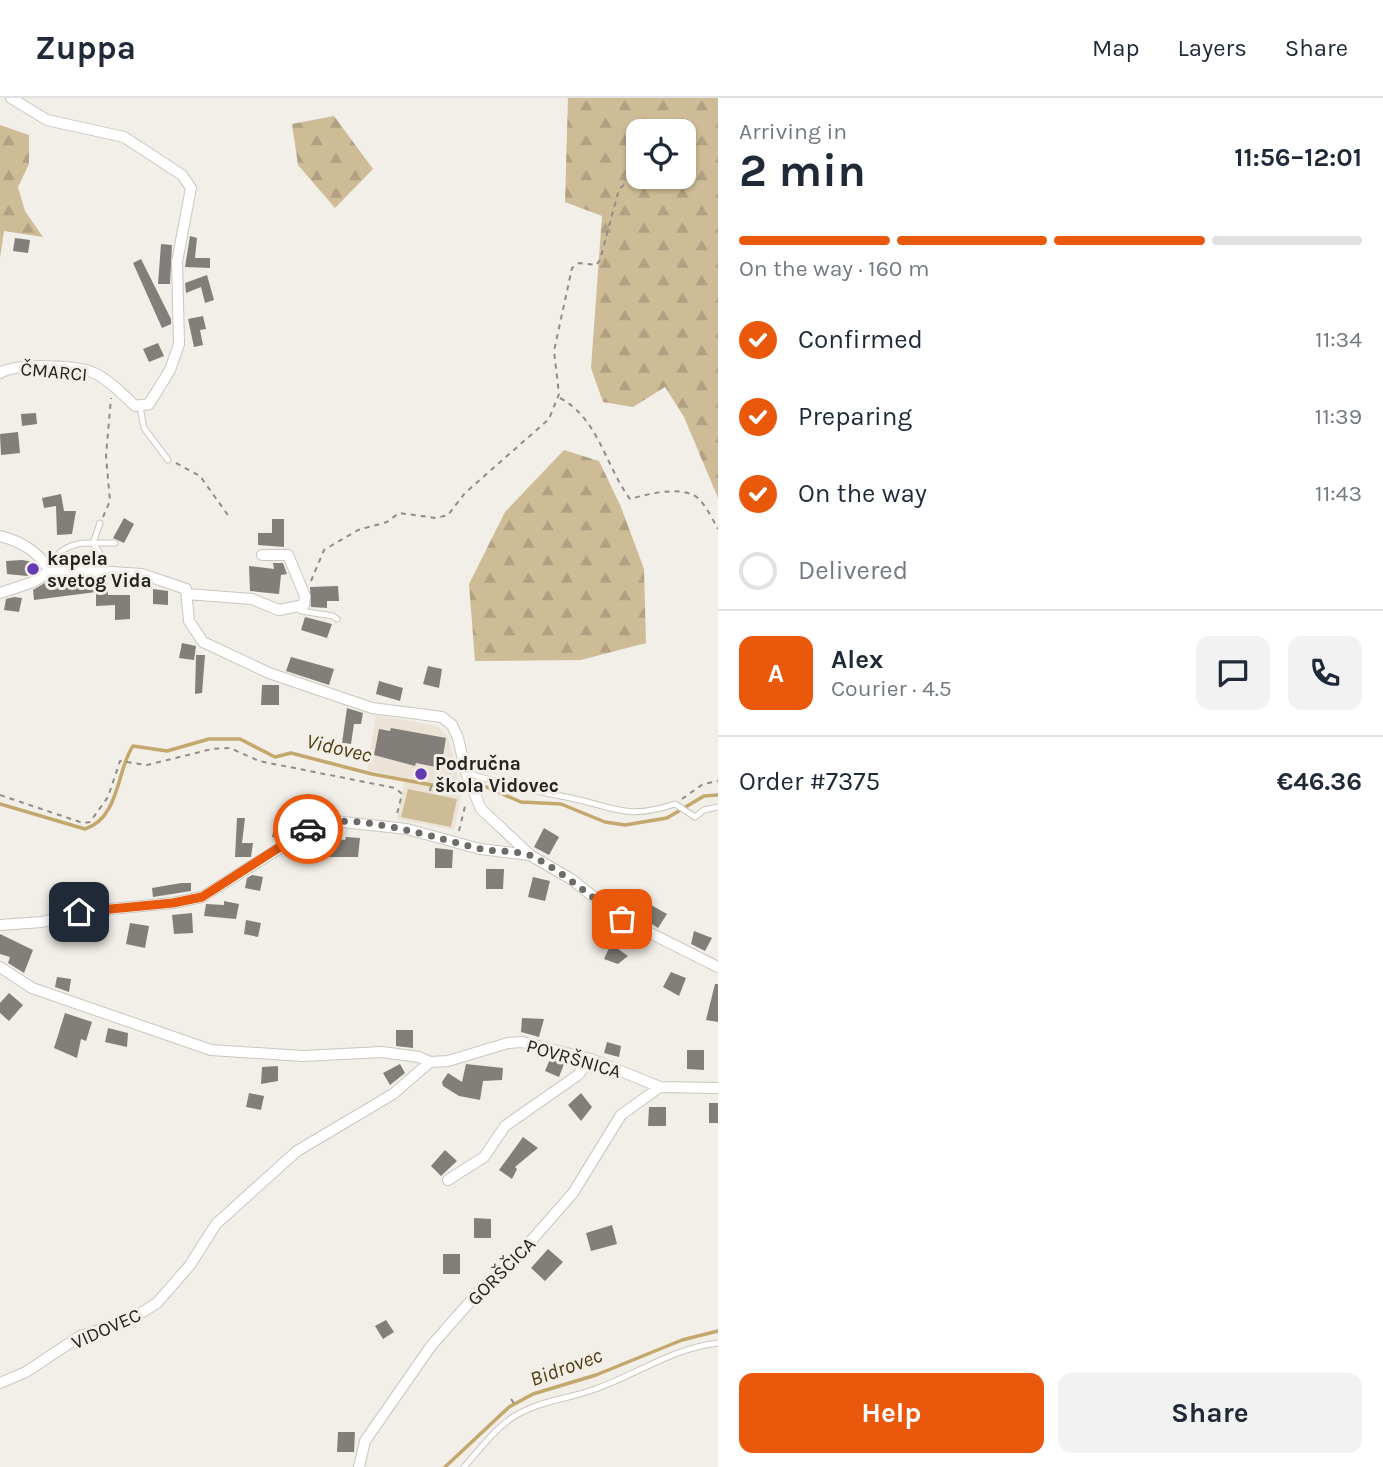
<!DOCTYPE html>
<meta charset="utf-8">
<style>
:root{--surface:#fff;--page:#f2f2f3;--text:#1f2937;--muted:#747a83;--line:#e0e1e3;--accent:#ea580c}
body{margin:0;font-family:Karla,sans-serif;background:var(--page);color:var(--text);height:100vh;display:flex;flex-direction:column;font-size:26px;white-space:nowrap}
*{box-sizing:border-box;margin:0}
p{font-size:23px;color:var(--muted)}
.icon{flex:none;width:38px;height:38px;fill:none;stroke:currentColor;stroke-width:2;stroke-linecap:round;stroke-linejoin:round}
.map{position:relative;flex:1;overflow:hidden}
.details{display:flex;flex-direction:column;background:var(--surface);width:665px}
.details>*{flex:none}
.tools{position:absolute;left:626px;top:21px;display:grid;gap:14px}
.tools a{display:grid;place-items:center;width:70px;height:70px;border-radius:14px;background:var(--surface);box-shadow:0 2px 5px #0004;font-size:35px}
.pin{position:absolute;display:grid;place-items:center;width:60px;height:60px;color:#fff;margin:-30px;border-radius:14px;box-shadow:0 4px 10px #0006}
.courier{position:absolute;display:grid;place-items:center;width:70px;height:70px;margin:-35px;border:5px solid #ea580c;border-radius:50%;background:#fff;color:#222;box-shadow:0 2px 9px #0007}
.headline em{font-style:normal;font-weight:700}
.headline div{display:flex;flex-direction:column-reverse}
.headline{display:flex;align-items:center;justify-content:space-between;height:119px;padding:0 21px}
h1{font-size:46px;font-weight:700;line-height:52px}
.bar{display:grid;grid-template-columns:repeat(4,1fr);gap:10px 7px;align-content:center;height:84px;padding:0 21px}
.bar i{height:9px;border-radius:5px;background:var(--line)}
.bar .on{background:var(--accent)}
.bar p{grid-column:span 4}
.line{display:flex;align-items:center;gap:18px;padding:0 21px;border-top:2px solid var(--line)}
.line div{flex:1}
.round{display:grid;place-items:center;flex:none;width:74px;height:74px;border-radius:14px;background:var(--page)}
ol{padding:0 21px;list-style:none}
li{display:flex;align-items:center;gap:21px;height:77px}
li p{margin-inline-start:auto}
li .icon{padding:7px;border-radius:50%;background:var(--accent);color:#fff;stroke-width:4}
li:last-child{color:var(--muted)}
li i{width:38px;height:38px;border:4px solid var(--line);border-radius:50%}
.cta{display:flex;gap:14px;margin-top:auto;padding:14px 21px}
.cta a{flex:1;height:80px;border-radius:14px;background:var(--accent);color:#fff;font-size:28px;font-weight:700;line-height:80px;text-align:center}
.cta a+a{background:var(--page);color:var(--text)}
header{display:flex;align-items:center;gap:42px;box-sizing:border-box;height:98px;padding:0 35px;background:var(--surface);border-bottom:2px solid var(--line)}
header strong{font-size:33px}
nav{display:flex;gap:38px;margin-inline-start:auto;font-size:24px}
main{display:flex;flex:1;min-height:0}
.map>svg:first-child{display:block}
</style>
<header>
<strong>Zuppa</strong>
<nav><a>Map</a><a>Layers</a><a>Share</a></nav>
</header>
<main>
<div class="map">
<svg width="718" height="1369" viewBox="0 0 718 1369">
<defs>
<pattern id="forest-firs" width="22" height="20" patternUnits="userSpaceOnUse" patternTransform="scale(1.75)"><rect width="22" height="20" fill="#cebc97"/><path d="M5 1l3.5 6h-7zM16 11l3.5 6h-7z" fill="#b1a182"/></pattern>
</defs>
<rect width="100%" height="100%" fill="#f2eee8"/>
<path fill="#eae3d6" d="M376,617L437,628L448,639L462,694L454,732L397,721L405,680L367,672Z"/>
<path fill="url(#forest-firs)" fill-rule="evenodd" d="M568,0H718V400L684,319L665,289L633,309L603,304L591,270L602,118L565,104ZM639,33H684V79H639Z
M334,18L373,71L335,110L298,67L292,26Z
M0,27L29,37V66L18,89L25,113L43,139L4,133L0,160Z
M564,352L599,363L621,409L644,471L646,545L581,562L475,563L469,486L505,414Z"/>
<path fill="#cebc97" d="M408,691L457,701L451,729L401,719Z"/>
<g fill="none" stroke-linecap="round" stroke-linejoin="round">
<path stroke="#c4a76c" stroke-width="3.5" d="M0,706L85,731C120,720 117,670 133,648L167,653L209,641H240L275,659L291,655L372,676L437,688H484L521,704L561,706L605,724L625,727L667,720L704,698L718,697
M445,1369L509,1309L533,1296L596,1277L682,1242L718,1233"/>
</g>
<path fill="#827f7a" d="M190,138L197,140L195,160H210V170L185,169Z
M15,140L30,142L28,155L13,153Z
M161,146L172,147L170,186H158Z
M141,161L171,221V226L162,230L133,165Z
M207,177L214,202L205,205L201,189L186,195L185,185Z
M203,218L206,231L200,232L203,247L194,249L188,221Z
M158,245L164,258L149,264L143,251Z
M36,315L37,326L22,328L21,316Z
M18,334L20,355L1,357L0,336Z
M61,396L64,413H76L72,436L57,437L56,408L44,410L42,400Z
M124,420L134,426L124,445L113,440Z
M272,421H284V449L258,447V435H272Z
M22,462L33,464L39,471L27,478L7,476L6,463Z
M273,465H283L287,476L281,477L279,496L250,493L249,468L274,471Z
M80,480L107,482L108,497H130V521L115,522V507L96,508V494L34,502L33,492L48,483Z
M338,488L339,503H327V510L311,509L310,489Z
M153,491L168,493V507L153,506Z
M14,499L22,500L19,514L4,512L6,501Z
M305,519L332,526L327,540L301,532Z
M182,545L196,548L194,562L179,560Z
M196,557H205L202,595L195,596Z
M291,559L334,571L329,587L286,573Z
M428,568L442,571L439,590L423,586Z
M379,583L403,590L400,603L376,596Z
M262,587H279V607H261Z
M347,610L363,615L361,626H354L351,646L342,645Z
M391,630L446,640L441,670L416,665L415,668L374,657L379,631L390,633Z
M237,720H245L242,745H253L251,759H235Z
M275,725L289,728L288,736L280,741L272,739Z
M544,730L559,739L549,757L534,749Z
M346,739L360,740L358,759H326L328,740L345,742Z
M314,744L319,756L297,764L292,752Z
M435,750L453,752L452,770H435Z
M486,771H504L503,791H486Z
M252,777L263,779L260,793L245,790L247,780Z
M533,779L550,783L545,803L528,799Z
M181,785H191V793L153,799L152,790Z
M224,803L239,806L236,821L204,818L206,806L224,807Z
M651,807L667,816L658,830L643,820Z
M192,815L193,835L174,836L172,817Z
M246,822L261,825L258,839L244,836Z
M130,825L149,828L145,850L126,846Z
M694,833L712,840L705,853L691,846Z
M0,836L33,852L24,875L8,865L10,859L0,856Z
M611,846L628,858L618,866L604,861Z
M671,874L686,880L679,898L663,889Z
M57,879L71,881L69,894L55,889Z
M715,886H718V924L706,922Z
M9,895L23,907L9,923L0,915V905Z
M65,915L92,924L86,943L81,941L77,960L54,950Z
M522,920L544,921L539,939L521,934Z
M108,930L128,935L127,949L105,944Z
M396,932H413V950L396,948Z
M607,944L621,948L619,959L604,955Z
M687,952H704V972L687,971Z
M550,961L564,966L559,979L545,973Z
M400,966L405,975L390,987L383,975Z
M466,966L503,970L502,982L483,983L480,1002L459,998L443,988L442,984L448,975L462,984Z
M278,968V983L261,986L262,969Z
M249,995L264,998L261,1012L246,1009Z
M581,995L592,1009L581,1023L568,1007Z
M709,1005H718V1025H709Z
M649,1009H666V1028H648Z
M523,1039L538,1050L515,1069L517,1071L512,1081L499,1072Z
M445,1052L457,1063L441,1078L431,1068Z
M474,1120L491,1121V1140H474Z
M612,1127L617,1146L591,1153L586,1135Z
M548,1151L563,1164L545,1183L531,1170Z
M443,1156H460V1176H443Z
M386,1222L394,1234L383,1241L375,1228Z
M338,1334H355L354,1354H337Z"/>
<g fill="none" stroke-linecap="round" stroke-linejoin="round">
<g stroke="#cac6c0" stroke-width="7">
<path id="service" d="M140,309L144,330L168,362
M100,425L93,445H115
M52,473C53,451 74,444 93,445L103,460L106,473
M298,510L301,513L333,518L337,521
M466,675C500,685 532,693 566,699C613,708 624,723 675,706L695,719L704,712L718,709
M464,1369C479,1352 494,1332 513,1319C540,1302 570,1301 598,1290C639,1275 674,1250 718,1245"/>
</g>
<g stroke="#cac6c0" stroke-width="12">
<path id="minor" d="M0,275C17,265 74,267 92,274C107,280 124,297 135,308L149,306L170,272L179,246L177,164L191,90L182,77L124,39L47,22L11,0
M0,438C23,444 37,453 50,473
M0,495L33,484L50,473L79,472L142,476L186,491L189,523L203,544L269,575L372,610L442,619L452,627L458,640L466,675L481,711L530,757L571,781L622,821L718,869
M187,496L252,501L279,512L304,507L305,498L288,457H262
M0,827L42,824L79,814L173,805L202,799L325,722L407,731L480,751L530,757
M0,869L32,890L211,952L303,958L382,954L419,959L430,964L448,963L508,945L522,944L591,961L660,989L718,990
M448,1082L484,1059L505,1028L578,977L591,961
M0,1285L26,1274L80,1238L128,1223L157,1205L190,1167L216,1126L297,1053L393,996L430,964
M359,1369L365,1343L431,1248L482,1190L516,1160L573,1095L621,1017L660,989"/>
</g>
<path stroke="#908d89" stroke-width="2" stroke-dasharray="5 5" stroke-linecap="butt" d="M560,300C598,320 605,367 630,401C648,396 685,386 700,402C707,410 713,422 718,431
M176,365L200,378L230,420
M103,419L110,403L106,358L111,300
M311,483L324,452L358,432L387,424L399,415L436,420L448,417L465,395L549,321L559,296L554,253L572,170L579,165L596,167L600,162L619,91L626,85H633
M430,693L432,684
M0,697L83,725L90,724L108,699L120,663L147,667L212,651L230,650L259,663L395,690L402,696L396,720
M682,701L703,686L718,683
M459,733L466,704
M511,1301L516,1308"/>
<use href="#service" stroke="#fff" stroke-width="5"/>
<use href="#minor" stroke="#fff" stroke-width="10"/>
</g>
<g fill="none" stroke-linecap="round" stroke-linejoin="round">
<path stroke="#6d6b67" stroke-width="7" stroke-dasharray="0 12.6" d="M308,731C340,708 442,742 481,751C497,754 519,752 534,759C566,776 592,800 622,821"/>
<path stroke="#ea580c" stroke-width="9" d="M79,814L173,805L202,799L308,731"/>
</g>
<g fill="#633ab2" stroke="#f2eee8" stroke-width="2.5">
<circle cx="33" cy="471" r="7"/>
<circle cx="421" cy="676" r="7"/>
</g>
<g text-anchor="middle" stroke-width="6" stroke-linejoin="round" paint-order="stroke">
<g font-size="19" fill="#252421" stroke="#f2eee8">
<text transform="translate(54 273) rotate(5)" y="7">ČMARCI</text>
<text transform="translate(574 960) rotate(16)" y="7">POVRŠNICA</text>
<text transform="translate(501 1173) rotate(-45)" y="7">GORŠČICA</text>
<text transform="translate(106 1230) rotate(-24)" y="7">VIDOVEC</text>
</g>
<g font-size="19" font-weight="bold" fill="#252421" stroke="#f2eee8" text-anchor="start">
<text x="47" y="467">kapela<tspan x="47" dy="22">svetog Vida</tspan></text>
<text x="435" y="672">Područna<tspan x="435" dy="22">škola Vidovec</tspan></text>
</g>
<g font-size="21" font-style="italic" fill="#533e0f" stroke="#f2eee8">
<text transform="translate(339 650) rotate(13)" y="7">Vidovec</text>
<text transform="translate(566 1269) rotate(-20)" y="7">Bidrovec</text>
</g>
</g>
</svg>
<div class="tools">
<a><svg class="icon" aria-label="locate" viewBox="0 0 24 24"><circle cx="12" cy="12" r="6"/><path d="M12 2v4M12 18v4M2 12h4M18 12h4"/></svg></a>
</div>
<div class="pin" style="left:622px;top:821px;background:#ea580c"><svg class="icon" aria-label="bag" viewBox="0 0 24 24"><path d="M5 8h14l-1 12H6zM9 8a3 3 0 0 1 6 0"/></svg></div>
<div class="pin" style="left:79px;top:814px;background:#1f2937"><svg class="icon" aria-label="home" viewBox="0 0 24 24"><path d="M3 11l9-7 9 7M6 9v11h12V9"/></svg></div>
<div class="courier" style="left:308px;top:731px"><svg class="icon" aria-label="car" viewBox="0 0 24 24"><path d="M5 17H2v-5l4-1 3-4h7l3 4 3 1v5h-3M9 17h6M6 11h13"/><circle cx="7" cy="17" r="2"/><circle cx="17" cy="17" r="2"/></svg></div>
</div>
<section class="details">
<div class="headline"><div><h1>2 min</h1><p>Arriving in</p></div><em>11:56–12:01</em></div>
<div class="bar"><i class="on"></i><i class="on"></i><i class="on"></i><i></i><p>On the way · 160 m</p></div>
<ol>
<li><svg class="icon" aria-label="check" viewBox="0 0 24 24"><path d="M5 12l5 5 9-10"/></svg>Confirmed<p>11:34</p></li>
<li><svg class="icon" aria-label="check" viewBox="0 0 24 24"><path d="M5 12l5 5 9-10"/></svg>Preparing<p>11:39</p></li>
<li><svg class="icon" aria-label="check" viewBox="0 0 24 24"><path d="M5 12l5 5 9-10"/></svg>On the way<p>11:43</p></li>
<li><i></i>Delivered</li>
</ol>
<div class="line" style="height:126px"><b class="round" style="background:var(--accent);color:#fff">A</b><div><b>Alex</b><p>Courier · 4.5</p></div><a class="round"><svg class="icon" aria-label="chat" viewBox="0 0 24 24"><path d="M4 5h16v11H9l-5 4z"/></svg></a><a class="round"><svg class="icon" aria-label="phone" viewBox="0 0 24 24"><path d="M5 4h4l2 5-3 2q2 4 5 5l2-3 5 2v4C11 20 4 13 5 4z"/></svg></a></div>
<div class="line" style="height:91px"><div>Order #7375</div><b>€46.36</b></div>
<div class="cta"><a>Help</a><a>Share</a></div>
</section>
</main>
